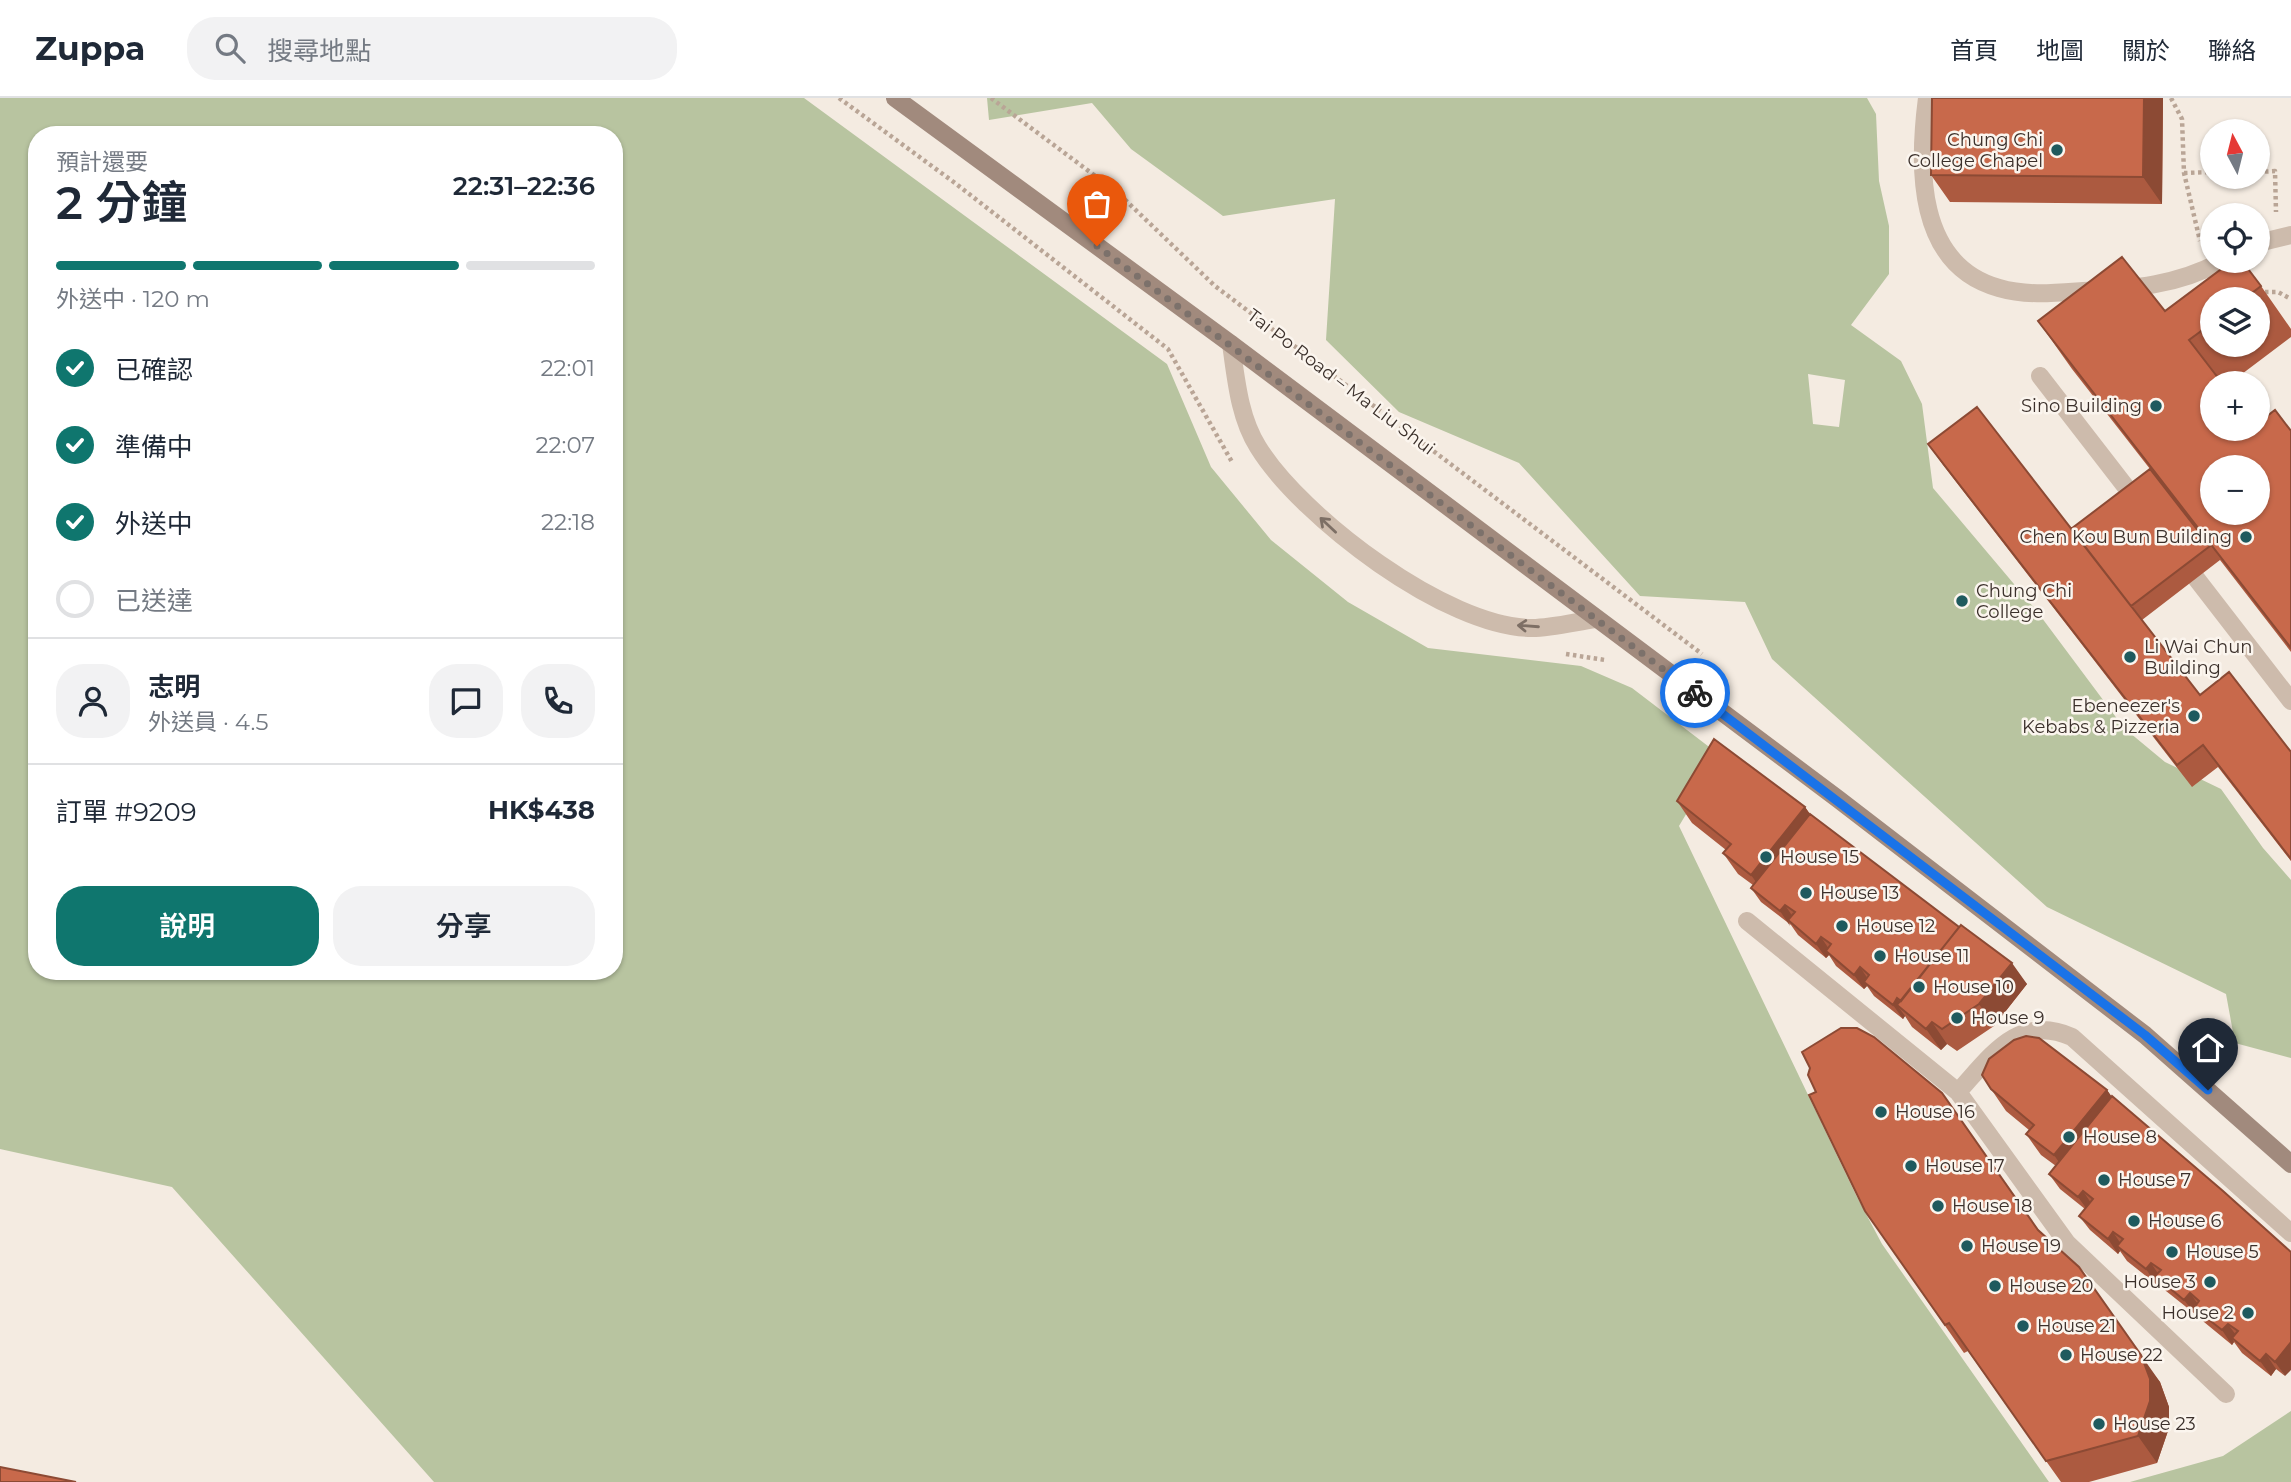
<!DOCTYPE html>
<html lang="zh-TW">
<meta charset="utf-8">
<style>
:root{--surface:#fff;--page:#f2f2f3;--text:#1f2937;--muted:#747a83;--line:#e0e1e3;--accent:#0f766e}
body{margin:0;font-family:Montserrat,"Noto Sans TC",sans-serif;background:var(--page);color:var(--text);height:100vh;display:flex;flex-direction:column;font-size:26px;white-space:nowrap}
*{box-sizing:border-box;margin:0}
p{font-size:23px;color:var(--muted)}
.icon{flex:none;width:38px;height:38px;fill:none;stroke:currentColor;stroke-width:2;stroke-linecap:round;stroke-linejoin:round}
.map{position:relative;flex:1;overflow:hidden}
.drawer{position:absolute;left:28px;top:28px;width:595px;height:854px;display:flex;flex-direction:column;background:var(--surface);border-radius:28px;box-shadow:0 2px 5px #0004}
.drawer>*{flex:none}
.needle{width:46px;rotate:353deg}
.controls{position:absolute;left:2200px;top:21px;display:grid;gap:14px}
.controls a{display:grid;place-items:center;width:70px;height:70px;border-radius:50%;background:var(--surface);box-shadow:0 2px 5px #0004;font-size:35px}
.pin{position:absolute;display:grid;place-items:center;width:60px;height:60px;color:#fff;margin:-72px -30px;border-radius:50% 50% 50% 0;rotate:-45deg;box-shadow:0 0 7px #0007}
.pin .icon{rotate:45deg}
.courier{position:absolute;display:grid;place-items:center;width:70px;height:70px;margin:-35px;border:5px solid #1a73e8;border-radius:50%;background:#fff;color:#222;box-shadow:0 2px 9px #0007}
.head em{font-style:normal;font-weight:600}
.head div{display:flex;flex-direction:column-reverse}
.head{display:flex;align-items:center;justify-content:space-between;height:119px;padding:0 28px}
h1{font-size:46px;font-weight:600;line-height:52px}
.bar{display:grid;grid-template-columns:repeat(4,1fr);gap:10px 7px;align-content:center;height:84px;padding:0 28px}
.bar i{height:9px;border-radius:5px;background:var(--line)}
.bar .selected{background:var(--accent)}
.bar p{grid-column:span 4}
.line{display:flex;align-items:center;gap:18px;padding:0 28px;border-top:2px solid var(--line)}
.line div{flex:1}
.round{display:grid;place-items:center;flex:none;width:74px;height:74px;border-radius:28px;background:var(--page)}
ol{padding:0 28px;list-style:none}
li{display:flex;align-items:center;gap:21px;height:77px}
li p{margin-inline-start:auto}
li .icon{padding:7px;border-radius:50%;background:var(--accent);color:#fff;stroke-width:4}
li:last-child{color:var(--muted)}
li i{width:38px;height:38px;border:4px solid var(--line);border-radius:50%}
.cta{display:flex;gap:14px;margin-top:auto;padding:14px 28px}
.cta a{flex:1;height:80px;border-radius:28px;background:var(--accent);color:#fff;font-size:28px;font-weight:600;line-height:80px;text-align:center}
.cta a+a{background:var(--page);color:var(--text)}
header{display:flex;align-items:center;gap:42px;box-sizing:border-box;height:98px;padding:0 35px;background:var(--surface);border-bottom:2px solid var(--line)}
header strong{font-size:33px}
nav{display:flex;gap:38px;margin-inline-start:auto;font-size:24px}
.search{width:490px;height:63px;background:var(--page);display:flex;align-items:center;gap:18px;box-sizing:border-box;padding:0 24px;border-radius:28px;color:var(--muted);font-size:26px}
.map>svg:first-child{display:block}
</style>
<header>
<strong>Zuppa</strong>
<div class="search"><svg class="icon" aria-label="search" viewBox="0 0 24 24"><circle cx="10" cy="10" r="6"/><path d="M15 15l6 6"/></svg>搜尋地點</div>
<nav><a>首頁</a><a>地圖</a><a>關於</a><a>聯絡</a></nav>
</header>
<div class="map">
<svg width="2291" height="1384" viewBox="0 0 2291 1384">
<rect width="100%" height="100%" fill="#f4ebe1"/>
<path fill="#b8c4a0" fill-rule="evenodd" d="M0,0H804L1167,266L1211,369L1271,442L1348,504L1428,550L1581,568L1632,590L1721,658L1679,728L1857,1099L1882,1146L2049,1384H434L172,1089L0,1051ZM37,37H614V873H37Z
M987,0H1867L1876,16L1879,83L1889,128V176L1851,227L1901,263L1922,306L1933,390L2036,512L2124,630L2165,664L2221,691L2263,750L2291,782V960L2235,945L2226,896L2047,809L1772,561L1745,504L1640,498L1519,365L1399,314L1326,242L1335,101L1223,118L1131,51L1092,5L989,22ZM1808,276L1845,282L1839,329L1813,326Z
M2291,1313V1384H2130L2223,1358Z"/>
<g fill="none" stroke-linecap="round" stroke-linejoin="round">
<path stroke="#b9a596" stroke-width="4.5" stroke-dasharray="3.5 3.5" stroke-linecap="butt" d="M839,0L955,85L1168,251L1232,364
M991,0L1118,95L1215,188L1702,556
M2171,0L2182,21L2184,75L2200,143
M2258,74L2275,73L2276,114
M2184,75L2212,74
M2265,194H2278L2291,201
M1566,556L1605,562"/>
<path stroke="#cdbbac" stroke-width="18" d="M1927,0C1918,69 1916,167 1999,190C2026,198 2055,195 2083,193C2133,191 2178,187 2222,163
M2258,145L2291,137
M1231,246C1236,280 1239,319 1258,349C1301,419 1447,530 1532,530C1552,530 1575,524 1595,521
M2040,278L2139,406
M2182,462L2291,603
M1747,823L1958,994L2067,1145L2226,1296
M1958,994C1991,958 2018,915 2072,939L2291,1135"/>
<path stroke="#a18a7d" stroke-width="18" d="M895,0L1231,246L1838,701L2145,937L2291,1066"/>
</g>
<path fill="#ac5a40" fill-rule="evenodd" d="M2163,0L2162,106L1950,104L1931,77Z
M2261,188L2291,231V239L2230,285H2212V331L2291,333V554L2220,462L2142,522L2200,597L2291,654V763L2218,669L2192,689L1943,367L1928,346L2071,431L2150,371L2072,271L2038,223L2165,213ZM2212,201H2258V247H2212Z
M1677,703L1805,709L1810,716L2027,886L1994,928L1957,953L1947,946L1941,952L1912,929L1905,918L1903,921L1874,898L1867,888L1864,891L1836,868L1829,857L1826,860L1798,837L1791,827L1761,804L1751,790L1753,787L1738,776L1723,755L1726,752L1692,725Z
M1991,991L2107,992L2285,1278L2276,1271L2271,1278L2242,1255L2234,1244L2232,1247L2204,1224L2197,1214L2195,1216L2166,1193L2159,1183L2156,1186L2127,1163L2120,1153L2118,1156L2090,1132L2079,1118L2085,1111L2060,1091L2049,1076L2056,1068L2041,1057L2026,1036L2029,1032L2006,1013Z
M1816,994L2038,1132L2160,1284L2169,1309V1330L2157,1365L2089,1384H2061L1968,1253L1964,1255L1865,1113Z"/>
<path fill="#8c4a34" d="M2144,0H2163L2162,106L2143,79Z
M1805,709L1820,731L1766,798L1751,777Z
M1785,807L1795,822H1788L1790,828L1780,813Z
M1821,839L1831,854L1826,853L1829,857L1826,860L1816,846Z
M2012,865L2027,886L1994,928L1979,906Z
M1860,869L1870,884H1864L1867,888L1864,891L1854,877Z
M1897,900L1908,915L1897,907L1905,918L1903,921L1893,907Z
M1932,924L1947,946L1941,952L1926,931Z
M2107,992L2122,1013L2069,1079L2054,1057Z
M2083,1093L2093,1108L2089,1114L2078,1099Z
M2113,1134L2123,1149L2117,1148L2120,1153L2118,1156L2108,1141Z
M2151,1165L2161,1180L2155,1178L2159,1183L2156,1186L2146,1171Z
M2190,1195L2200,1209L2194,1210L2197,1214L2195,1216L2184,1202Z
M2228,1226L2238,1240H2232L2234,1244L2232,1247L2222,1232Z
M2291,1244V1272L2285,1278L2275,1264Z
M2266,1256L2276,1271L2271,1278L2260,1263Z
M2141,1257L2160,1284L2169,1309V1330L2157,1365L2138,1338Z"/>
<path fill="#c8694b" stroke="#8c4a34" stroke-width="2" fill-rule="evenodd" d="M1932,0H2144L2143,79L1931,77Z
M2122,159L2165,213L2232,163H2242L2261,188L2244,201H2212V225L2189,242L2222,285H2212V331H2258V325L2275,312L2291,333V550L2038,223ZM2212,369H2258V415H2212Z
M1977,309L2200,597L2229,574L2291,654V761L2203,647L2177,667L1928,346Z
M2150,371L2210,448L2131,508L2071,431Z
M1714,641L1805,709L1751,777L1723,755L1731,746L1677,703Z
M1810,716L1959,829L1901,903L1897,900L1893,907L1864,884L1869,877L1860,869L1854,877L1826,853L1831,846L1821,839L1816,846L1788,822L1795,814L1785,807L1780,813L1751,790Z
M1961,827L2012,865L1979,906L1942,931L1932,924L1926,931L1897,907Z
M1841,930H1857L1874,939L1942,995L2038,1132L2079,1169L2141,1257L2150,1281V1303L2138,1338L2046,1363L1949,1225L1945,1227L1865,1113L1809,997L1816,994L1808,977L1810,970L1802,954Z
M2026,938L2039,940L2107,992L2054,1057L2026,1036L2034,1027L1991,991L1982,977L1989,961L2014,942Z
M2112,998L2223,1093L2291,1154V1244L2275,1264L2266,1256L2260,1263L2232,1240L2238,1233L2228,1226L2222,1232L2194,1210L2199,1203L2190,1195L2184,1202L2155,1178L2161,1172L2151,1165L2146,1171L2117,1148L2123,1141L2113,1134L2108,1141L2079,1118L2093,1101L2083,1093L2078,1099L2049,1076Z
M0,1369L76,1384H0Z"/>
<defs><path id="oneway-shaft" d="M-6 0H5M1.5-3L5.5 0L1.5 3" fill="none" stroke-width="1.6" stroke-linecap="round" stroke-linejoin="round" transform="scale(1.75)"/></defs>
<g stroke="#7d6f65">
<use href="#oneway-shaft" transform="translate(1328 427) rotate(-137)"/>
<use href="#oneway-shaft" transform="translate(1528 528) rotate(-176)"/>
</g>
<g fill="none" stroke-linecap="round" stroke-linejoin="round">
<path stroke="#7c716b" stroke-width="7" stroke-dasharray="0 12.6" d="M1097,148L1695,595"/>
<path stroke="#1a73e8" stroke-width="9" d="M1695,595L2145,937L2208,992"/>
</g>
<g fill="#1f5a5e" stroke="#fbf5ee" stroke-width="2.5">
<circle cx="2057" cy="52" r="7"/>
<circle cx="2156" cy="308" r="7"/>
<circle cx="2246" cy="439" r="7"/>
<circle cx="1962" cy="503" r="7"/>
<circle cx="2130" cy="559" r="7"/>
<circle cx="2194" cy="618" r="7"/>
<circle cx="1766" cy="759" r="7"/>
<circle cx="1806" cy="795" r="7"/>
<circle cx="1842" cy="828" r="7"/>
<circle cx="1880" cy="858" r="7"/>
<circle cx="1919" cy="889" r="7"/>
<circle cx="1957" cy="920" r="7"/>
<circle cx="1881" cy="1014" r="7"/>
<circle cx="2069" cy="1039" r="7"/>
<circle cx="1911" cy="1068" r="7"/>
<circle cx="2104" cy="1082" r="7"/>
<circle cx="1938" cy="1108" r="7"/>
<circle cx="2134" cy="1123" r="7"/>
<circle cx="1967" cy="1148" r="7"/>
<circle cx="2172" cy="1154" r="7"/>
<circle cx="2210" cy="1184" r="7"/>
<circle cx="1995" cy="1188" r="7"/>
<circle cx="2248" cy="1215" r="7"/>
<circle cx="2023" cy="1228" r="7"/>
<circle cx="2066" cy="1257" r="7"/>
<circle cx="2099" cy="1326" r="7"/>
</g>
<g text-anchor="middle" stroke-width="5" stroke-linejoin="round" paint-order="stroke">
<g font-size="18" fill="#3b302b" stroke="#fbf5ee" text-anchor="start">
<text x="2043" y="48" text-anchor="end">Chung Chi<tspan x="2043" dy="21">College Chapel</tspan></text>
<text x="2142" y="314" text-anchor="end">Sino Building</text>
<text x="2232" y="445" text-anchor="end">Chen Kou Bun Building</text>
<text x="1976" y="499">Chung Chi<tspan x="1976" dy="21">College</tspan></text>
<text x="2144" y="555">Li Wai Chun<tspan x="2144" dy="21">Building</tspan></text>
<text x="2180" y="614" text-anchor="end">Ebeneezer's<tspan x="2180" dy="21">Kebabs &amp; Pizzeria</tspan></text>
<text x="1780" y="765">House 15</text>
<text x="1820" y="801">House 13</text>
<text x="1856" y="834">House 12</text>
<text x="1894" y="864">House 11</text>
<text x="1933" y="895">House 10</text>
<text x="1971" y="926">House 9</text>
<text x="1895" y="1020">House 16</text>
<text x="2083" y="1045">House 8</text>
<text x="1925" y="1074">House 17</text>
<text x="2118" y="1088">House 7</text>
<text x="1952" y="1114">House 18</text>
<text x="2148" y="1129">House 6</text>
<text x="1981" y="1154">House 19</text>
<text x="2186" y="1160">House 5</text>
<text x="2196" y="1190" text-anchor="end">House 3</text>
<text x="2009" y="1194">House 20</text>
<text x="2234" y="1221" text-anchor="end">House 2</text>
<text x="2037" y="1234">House 21</text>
<text x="2080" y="1263">House 22</text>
<text x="2113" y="1332">House 23</text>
</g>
<g font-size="18" fill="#3b302b" stroke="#fbf5ee">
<text transform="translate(1341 284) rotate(37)" y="6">Tai Po Road – Ma Liu Shui</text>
</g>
</g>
</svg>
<div class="controls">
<a><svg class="needle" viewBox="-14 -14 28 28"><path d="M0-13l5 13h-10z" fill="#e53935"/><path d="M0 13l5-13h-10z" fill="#747a83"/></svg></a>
<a><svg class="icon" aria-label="locate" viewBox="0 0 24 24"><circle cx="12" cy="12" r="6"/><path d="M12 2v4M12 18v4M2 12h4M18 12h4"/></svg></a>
<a><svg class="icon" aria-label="layers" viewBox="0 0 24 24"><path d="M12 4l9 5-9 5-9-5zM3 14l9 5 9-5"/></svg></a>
<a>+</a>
<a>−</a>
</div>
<div class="pin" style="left:1097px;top:148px;background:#ea580c"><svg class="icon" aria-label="bag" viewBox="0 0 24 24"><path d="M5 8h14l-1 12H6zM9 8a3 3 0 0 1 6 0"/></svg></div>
<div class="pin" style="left:2208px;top:992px;background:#1f2937"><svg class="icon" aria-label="home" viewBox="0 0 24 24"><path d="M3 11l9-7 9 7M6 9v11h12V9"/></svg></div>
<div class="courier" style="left:1695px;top:595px"><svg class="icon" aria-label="bike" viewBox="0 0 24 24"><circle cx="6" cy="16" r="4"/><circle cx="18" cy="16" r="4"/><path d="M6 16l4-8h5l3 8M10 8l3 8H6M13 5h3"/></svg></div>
<section class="drawer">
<div class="head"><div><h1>2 分鐘</h1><p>預計還要</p></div><em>22:31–22:36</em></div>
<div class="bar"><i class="selected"></i><i class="selected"></i><i class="selected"></i><i></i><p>外送中 · 120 m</p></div>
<ol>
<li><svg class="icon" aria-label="check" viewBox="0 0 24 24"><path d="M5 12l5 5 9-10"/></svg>已確認<p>22:01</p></li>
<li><svg class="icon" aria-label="check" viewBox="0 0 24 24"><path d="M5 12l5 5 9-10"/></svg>準備中<p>22:07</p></li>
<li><svg class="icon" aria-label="check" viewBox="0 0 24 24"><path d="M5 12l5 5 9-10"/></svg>外送中<p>22:18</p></li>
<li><i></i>已送達</li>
</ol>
<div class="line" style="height:126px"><a class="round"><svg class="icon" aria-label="person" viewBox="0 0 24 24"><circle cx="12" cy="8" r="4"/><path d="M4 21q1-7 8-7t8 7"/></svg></a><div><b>志明</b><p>外送員 · 4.5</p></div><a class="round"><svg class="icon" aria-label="chat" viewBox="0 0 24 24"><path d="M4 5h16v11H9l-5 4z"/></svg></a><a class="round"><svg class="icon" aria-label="phone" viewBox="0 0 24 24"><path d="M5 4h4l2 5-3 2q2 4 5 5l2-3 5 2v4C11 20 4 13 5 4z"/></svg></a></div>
<div class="line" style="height:91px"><div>訂單 #9209</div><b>HK$438</b></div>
<div class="cta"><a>說明</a><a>分享</a></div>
</section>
</div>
